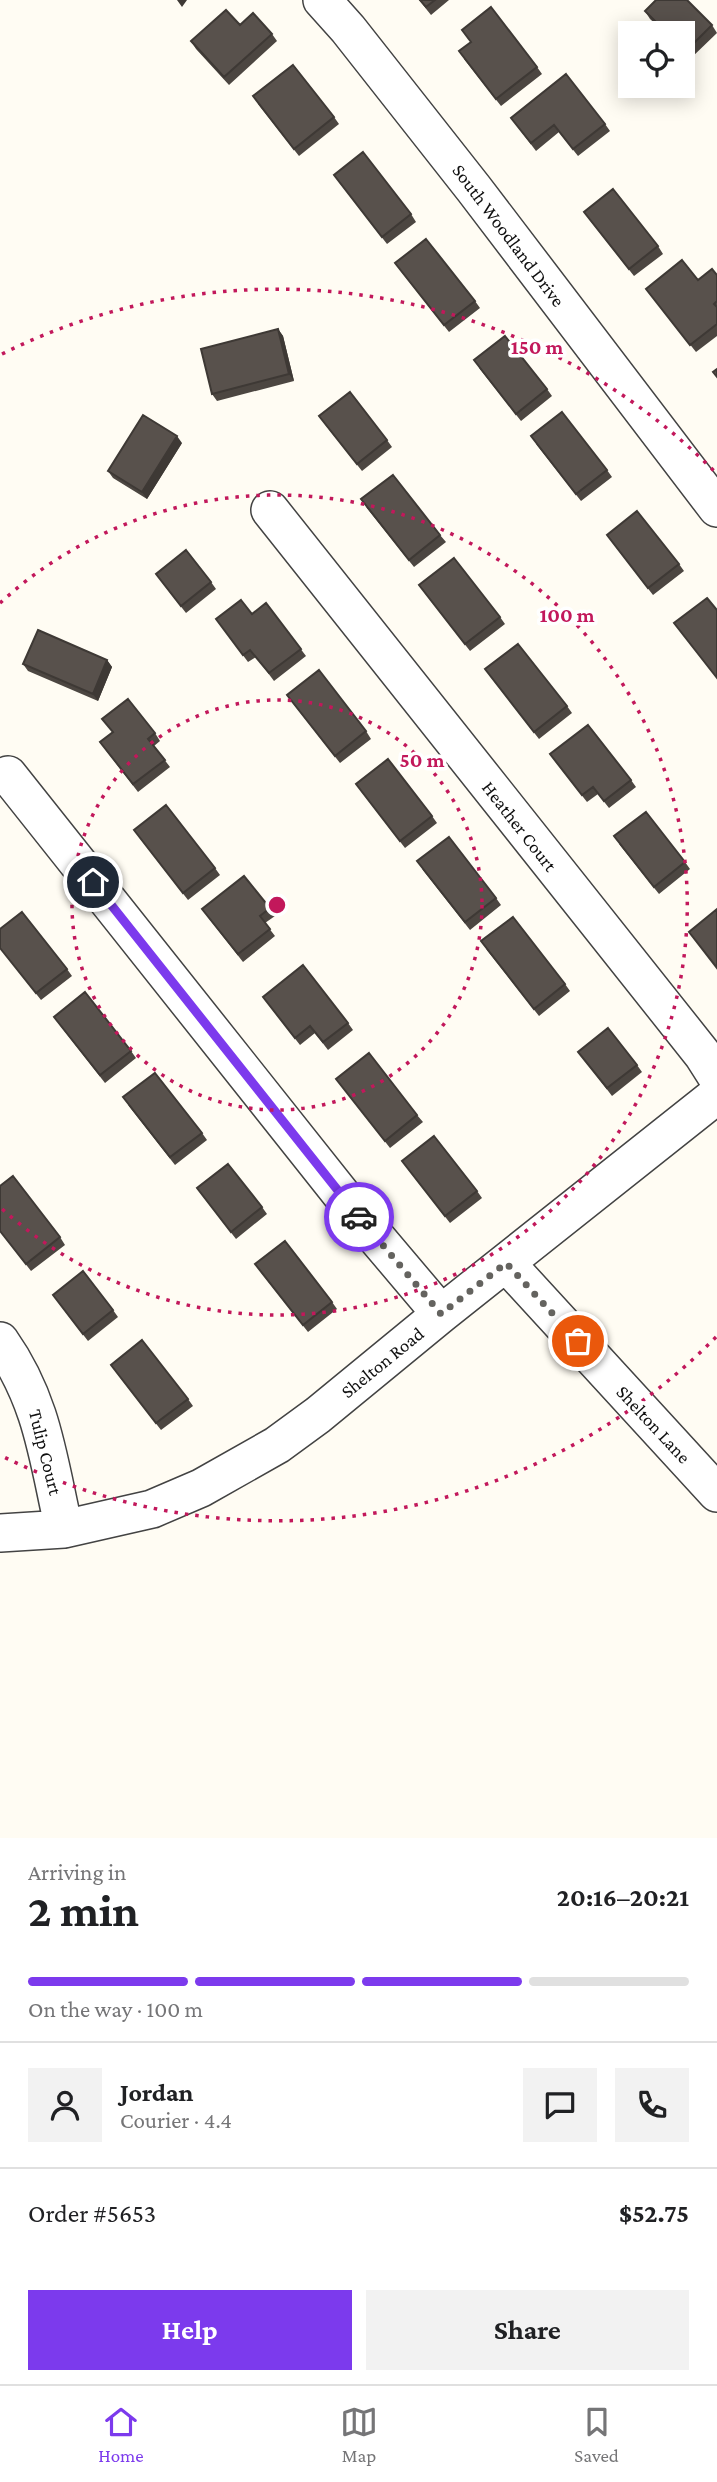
<!DOCTYPE html>
<meta charset="utf-8">
<style>
:root{--surface:#fff;--page:#f2f2f2;--text:#202124;--muted:#757577;--line:#e0e0e0;--accent:#7c3aed}
body{margin:0;font-family:"Crimson Pro",serif;background:var(--page);color:var(--text);height:100vh;display:flex;flex-direction:column;font-size:26px;white-space:nowrap}
*{box-sizing:border-box;margin:0}
p{font-size:23px;color:var(--muted)}
.icon{flex:none;width:38px;height:38px;fill:none;stroke:currentColor;stroke-width:2;stroke-linecap:round;stroke-linejoin:round}
.map{position:relative;height:1838px;overflow:hidden}
.sheet{display:flex;flex-direction:column;background:var(--surface);flex:1}
.sheet>*{flex:none}
.controls{position:absolute;left:618px;top:21px;display:grid;gap:14px}
.controls a{display:grid;place-items:center;width:77px;height:77px;border-radius:0px;background:var(--surface);box-shadow:0 4px 18px #0003;font-size:35px}
.pin{position:absolute;display:grid;place-items:center;width:60px;height:60px;color:#fff;margin:-30px;border:4px solid #fff;border-radius:50%;box-shadow:0 2px 7px #0007}
.courier{position:absolute;display:grid;place-items:center;width:70px;height:70px;margin:-35px;border:5px solid #7c3aed;border-radius:50%;background:#fff;color:#222;box-shadow:0 2px 9px #0007}
.headline em{font-style:normal;font-weight:700}
.headline div{display:flex;flex-direction:column-reverse}
.headline{display:flex;align-items:center;justify-content:space-between;height:119px;padding:0 28px}
h1{font-size:46px;font-weight:700;line-height:52px}
.bar{display:grid;grid-template-columns:repeat(4,1fr);gap:10px 7px;align-content:center;height:84px;padding:0 28px}
.bar i{height:9px;border-radius:5px;background:var(--line)}
.bar .current{background:var(--accent)}
.bar p{grid-column:span 4}
.line{display:flex;align-items:center;gap:18px;padding:0 28px;border-top:2px solid var(--line)}
.line div{flex:1}
.round{display:grid;place-items:center;flex:none;width:74px;height:74px;border-radius:0px;background:var(--page)}
.action{display:flex;gap:14px;margin-top:auto;padding:14px 28px}
.action a{flex:1;height:80px;border-radius:0px;background:var(--accent);color:#fff;font-size:28px;font-weight:700;line-height:80px;text-align:center}
.action a+a{background:var(--page);color:var(--text)}
.menu{display:flex;justify-content:space-around;align-items:center;height:98px;border-top:2px solid var(--line);background:var(--surface);font-size:19px;color:var(--muted)}
.menu a{display:grid;justify-items:center;gap:4px}
.menu .current{color:var(--accent)}
.map>svg:first-child{display:block}
</style>
<div class="map">
<svg width="717" height="1838" viewBox="0 0 717 1838">
<rect width="100%" height="100%" fill="#fffcf3"/>
<g fill="none" stroke-linecap="round" stroke-linejoin="round">
<g stroke="#434343" stroke-width="40">
<path id="minor" d="M322,0L348,29L474,189L717,508
M270,510L703,1055L717,1077
M8,775L364,1223L441,1314
M506,1263L717,1493
M0,1341C43,1402 48,1459 64,1529
M0,1533L64,1529L152,1509L201,1488L277,1445L318,1415L441,1314L717,1095"/>
</g>
<use href="#minor" stroke="#fff" stroke-width="37"/>
</g>
<path fill="#4c4641" d="M419,0H449L431,15Z
M645,11L712,25L717,33L690,59L682,51V33H665L650,19Z
M240,25L272,34L277,41L229,85L196,49L191,41Z
M464,59L537,67L542,74L501,106Z
M258,104L334,117L339,124L299,156Z
M511,118L605,124L610,131L578,156L559,132L536,151Z
M339,182L411,214L416,222L387,244Z
M589,219L658,246L663,254L634,276Z
M400,270L475,301L480,308L449,332Z
M717,275V336L696,352L646,289L698,280Z
M278,329L283,336L294,381L217,401L212,394Z
M479,368L547,389L552,396L521,421Z
M324,423L387,440L392,447L362,471Z
M182,443L147,499L113,478L108,471Z
M536,444L607,470L612,477L581,501Z
M366,507L440,535L446,542L414,567Z
M612,542L679,564L684,571L653,595Z
M161,581L211,582L216,589L186,613Z
M424,592L500,617L505,624L470,651Z
M266,603L306,656L274,681L256,657L248,662L216,619L252,614Z
M107,660L112,667L98,701L28,671L23,664Z
M490,676L567,706L572,713L539,739Z
M292,702L366,731L371,739L340,763Z
M155,733L160,741L154,746L170,767L138,792L105,749Z
M555,761L631,780L636,787L609,808L598,794L587,802Z
M361,791L432,816L437,823L405,848Z
M139,837L215,868L220,875L188,900Z
M619,844L685,862L690,869L659,894Z
M422,869L496,898L501,905L470,930Z
M270,908L275,916L265,923L275,936L243,962L207,916Z
M0,948L67,969L72,976L41,1000Z
M486,949L565,984L570,991L539,1016Z
M268,1004L348,1023L353,1030L328,1050L315,1033L300,1045Z
M59,1024L131,1051L136,1058L105,1083Z
M584,1059L637,1065L642,1072L612,1096Z
M342,1086L417,1115L423,1122L390,1148Z
M128,1105L202,1133L207,1140L175,1165Z
M407,1168L477,1191L482,1198L450,1223Z
M202,1195L262,1207L267,1214L236,1239Z
M0,1231L60,1237L65,1245L31,1271Z
M260,1271L332,1302L337,1309L308,1332Z
M58,1302L113,1310L118,1317L88,1341Z
M116,1372L188,1399L193,1406L161,1430Z"/>
<path fill="#3e3935" d="M177,0H187L182,7Z
M278,329L283,336L294,381L289,374Z
M177,436L182,443L147,499L142,492Z
M107,660L112,667L98,701L93,694Z"/>
<path fill="#58514c" stroke="#3e3935" stroke-width="2" d="M420,0H435L426,7Z
M656,0H687L712,25L685,52L682,49V33H667L645,11Z
M491,7L537,67L496,99L459,51L471,42L462,30Z
M226,10L240,25L253,13L272,34L224,77L191,41Z
M293,65L334,117L294,149L253,96Z
M566,74L605,124L573,149L554,125L531,143L511,118Z
M363,152L411,214L382,237L334,175Z
M613,189L658,246L629,269L584,212Z
M426,239L475,301L444,325L395,263Z
M682,260L698,280L712,269L717,275V301L714,304L717,307V324L690,345L646,289Z
M278,329L289,374L212,394L201,349Z
M505,336L547,389L516,414L474,360Z
M717,369V377L713,372Z
M350,392L387,440L357,464L319,416Z
M562,412L607,470L576,494L531,436Z
M143,415L177,436L142,492L108,471Z
M393,475L440,535L409,560L361,499Z
M637,511L679,564L648,588L607,535Z
M186,550L211,582L181,606L156,574Z
M454,558L500,617L465,644L419,585Z
M707,598L717,610V678L674,623Z
M241,600L252,614L266,603L301,649L269,673L250,650L243,655L216,619Z
M38,630L107,660L93,694L23,664Z
M518,644L567,706L534,732L485,669Z
M319,670L366,731L335,756L287,695Z
M128,699L155,733L148,739L165,760L133,784L100,742L113,732L102,719Z
M588,725L631,780L604,801L593,787L582,795L550,754Z
M388,759L432,816L400,841L356,784Z
M166,805L215,868L183,893L134,830Z
M646,812L685,862L654,887L614,836Z
M449,837L496,898L465,922L417,861Z
M244,876L270,908L260,916L270,929L238,954L202,909Z
M717,909V968L689,932Z
M22,912L67,969L36,993L0,948V929Z
M513,917L565,984L534,1009L481,941Z
M303,965L348,1023L323,1042L310,1026L295,1038L263,997Z
M85,992L131,1051L100,1075L54,1017Z
M608,1028L637,1065L607,1088L578,1052Z
M369,1053L417,1115L385,1141L336,1079Z
M155,1073L202,1133L170,1157L123,1097Z
M434,1136L477,1191L445,1216L402,1161Z
M228,1164L262,1207L231,1232L197,1188Z
M13,1176L60,1237L26,1264L0,1231V1186Z
M285,1241L332,1302L303,1325L255,1264Z
M83,1271L113,1310L83,1334L53,1295Z
M142,1340L188,1399L156,1423L111,1365Z"/>
<g fill="none" stroke-linecap="round" stroke-linejoin="round">
<path stroke="#64635f" stroke-width="7" stroke-dasharray="0 12.6" d="M359,1217L441,1314L506,1263L578,1341"/>
<path stroke="#7c3aed" stroke-width="9" d="M93,882L359,1217"/>
</g>
<g fill="none" stroke="#c2185b" stroke-width="3.5" stroke-dasharray="3.5 7">
<circle cx="277" cy="905" r="205"/>
<path d="M0 603A410 410 0 1 1 0 1207"/>
<path d="M716 1337A616 616 0 0 1 2 1456M2 354A616 616 0 0 1 716 473"/>
</g>
<g text-anchor="middle" stroke-width="7" stroke-linejoin="round" paint-order="stroke">
<g font-size="19" fill="#101010" stroke="#fff">
<text transform="translate(509 235) rotate(53)" y="7">South Woodland Drive</text>
<text transform="translate(520 826) rotate(52)" y="7">Heather Court</text>
<text transform="translate(382 1362) rotate(-39)" y="7">Shelton Road</text>
<text transform="translate(654 1424) rotate(47)" y="7">Shelton Lane</text>
<text transform="translate(46 1452) rotate(76)" y="7">Tulip Court</text>
</g>
</g>
<circle cx="277" cy="905" r="10" fill="#c2185b" stroke="#fff" stroke-width="3.5"/>
<g font-size="21" text-anchor="middle" font-weight="bold" fill="#c2185b" stroke="#fff" stroke-width="7" stroke-linejoin="round" paint-order="stroke">
<text x="537" y="354">150 m</text>
<text x="567" y="622">100 m</text>
<text x="422" y="767">50 m</text>
</g>
</svg>
<div class="controls">
<a><svg class="icon" aria-label="locate" viewBox="0 0 24 24"><circle cx="12" cy="12" r="6"/><path d="M12 2v4M12 18v4M2 12h4M18 12h4"/></svg></a>
</div>
<div class="pin" style="left:578px;top:1341px;background:#ea580c"><svg class="icon" aria-label="bag" viewBox="0 0 24 24"><path d="M5 8h14l-1 12H6zM9 8a3 3 0 0 1 6 0"/></svg></div>
<div class="pin" style="left:93px;top:882px;background:#1f2937"><svg class="icon" aria-label="home" viewBox="0 0 24 24"><path d="M3 11l9-7 9 7M6 9v11h12V9"/></svg></div>
<div class="courier" style="left:359px;top:1217px"><svg class="icon" aria-label="car" viewBox="0 0 24 24"><path d="M5 17H2v-5l4-1 3-4h7l3 4 3 1v5h-3M9 17h6M6 11h13"/><circle cx="7" cy="17" r="2"/><circle cx="17" cy="17" r="2"/></svg></div>
</div>
<section class="sheet">
<div class="headline"><div><h1>2 min</h1><p>Arriving in</p></div><em>20:16–20:21</em></div>
<div class="bar"><i class="current"></i><i class="current"></i><i class="current"></i><i></i><p>On the way · 100 m</p></div>
<div class="line" style="height:126px"><a class="round"><svg class="icon" aria-label="person" viewBox="0 0 24 24"><circle cx="12" cy="8" r="4"/><path d="M4 21q1-7 8-7t8 7"/></svg></a><div><b>Jordan</b><p>Courier · 4.4</p></div><a class="round"><svg class="icon" aria-label="chat" viewBox="0 0 24 24"><path d="M4 5h16v11H9l-5 4z"/></svg></a><a class="round"><svg class="icon" aria-label="phone" viewBox="0 0 24 24"><path d="M5 4h4l2 5-3 2q2 4 5 5l2-3 5 2v4C11 20 4 13 5 4z"/></svg></a></div>
<div class="line" style="height:91px"><div>Order #5653</div><b>$52.75</b></div>
<div class="action"><a>Help</a><a>Share</a></div>
</section>
<nav class="menu">
<a class="current"><svg class="icon" aria-label="home" viewBox="0 0 24 24"><path d="M3 11l9-7 9 7M6 9v11h12V9"/></svg>Home</a>
<a><svg class="icon" aria-label="map" viewBox="0 0 24 24"><path d="M3 6l6-2 6 2 6-2v14l-6 2-6-2-6 2zM9 4v14M15 6v14"/></svg>Map</a>
<a><svg class="icon" aria-label="saved" viewBox="0 0 24 24"><path d="M7 4h10v16l-5-4-5 4z"/></svg>Saved</a>
</nav>
